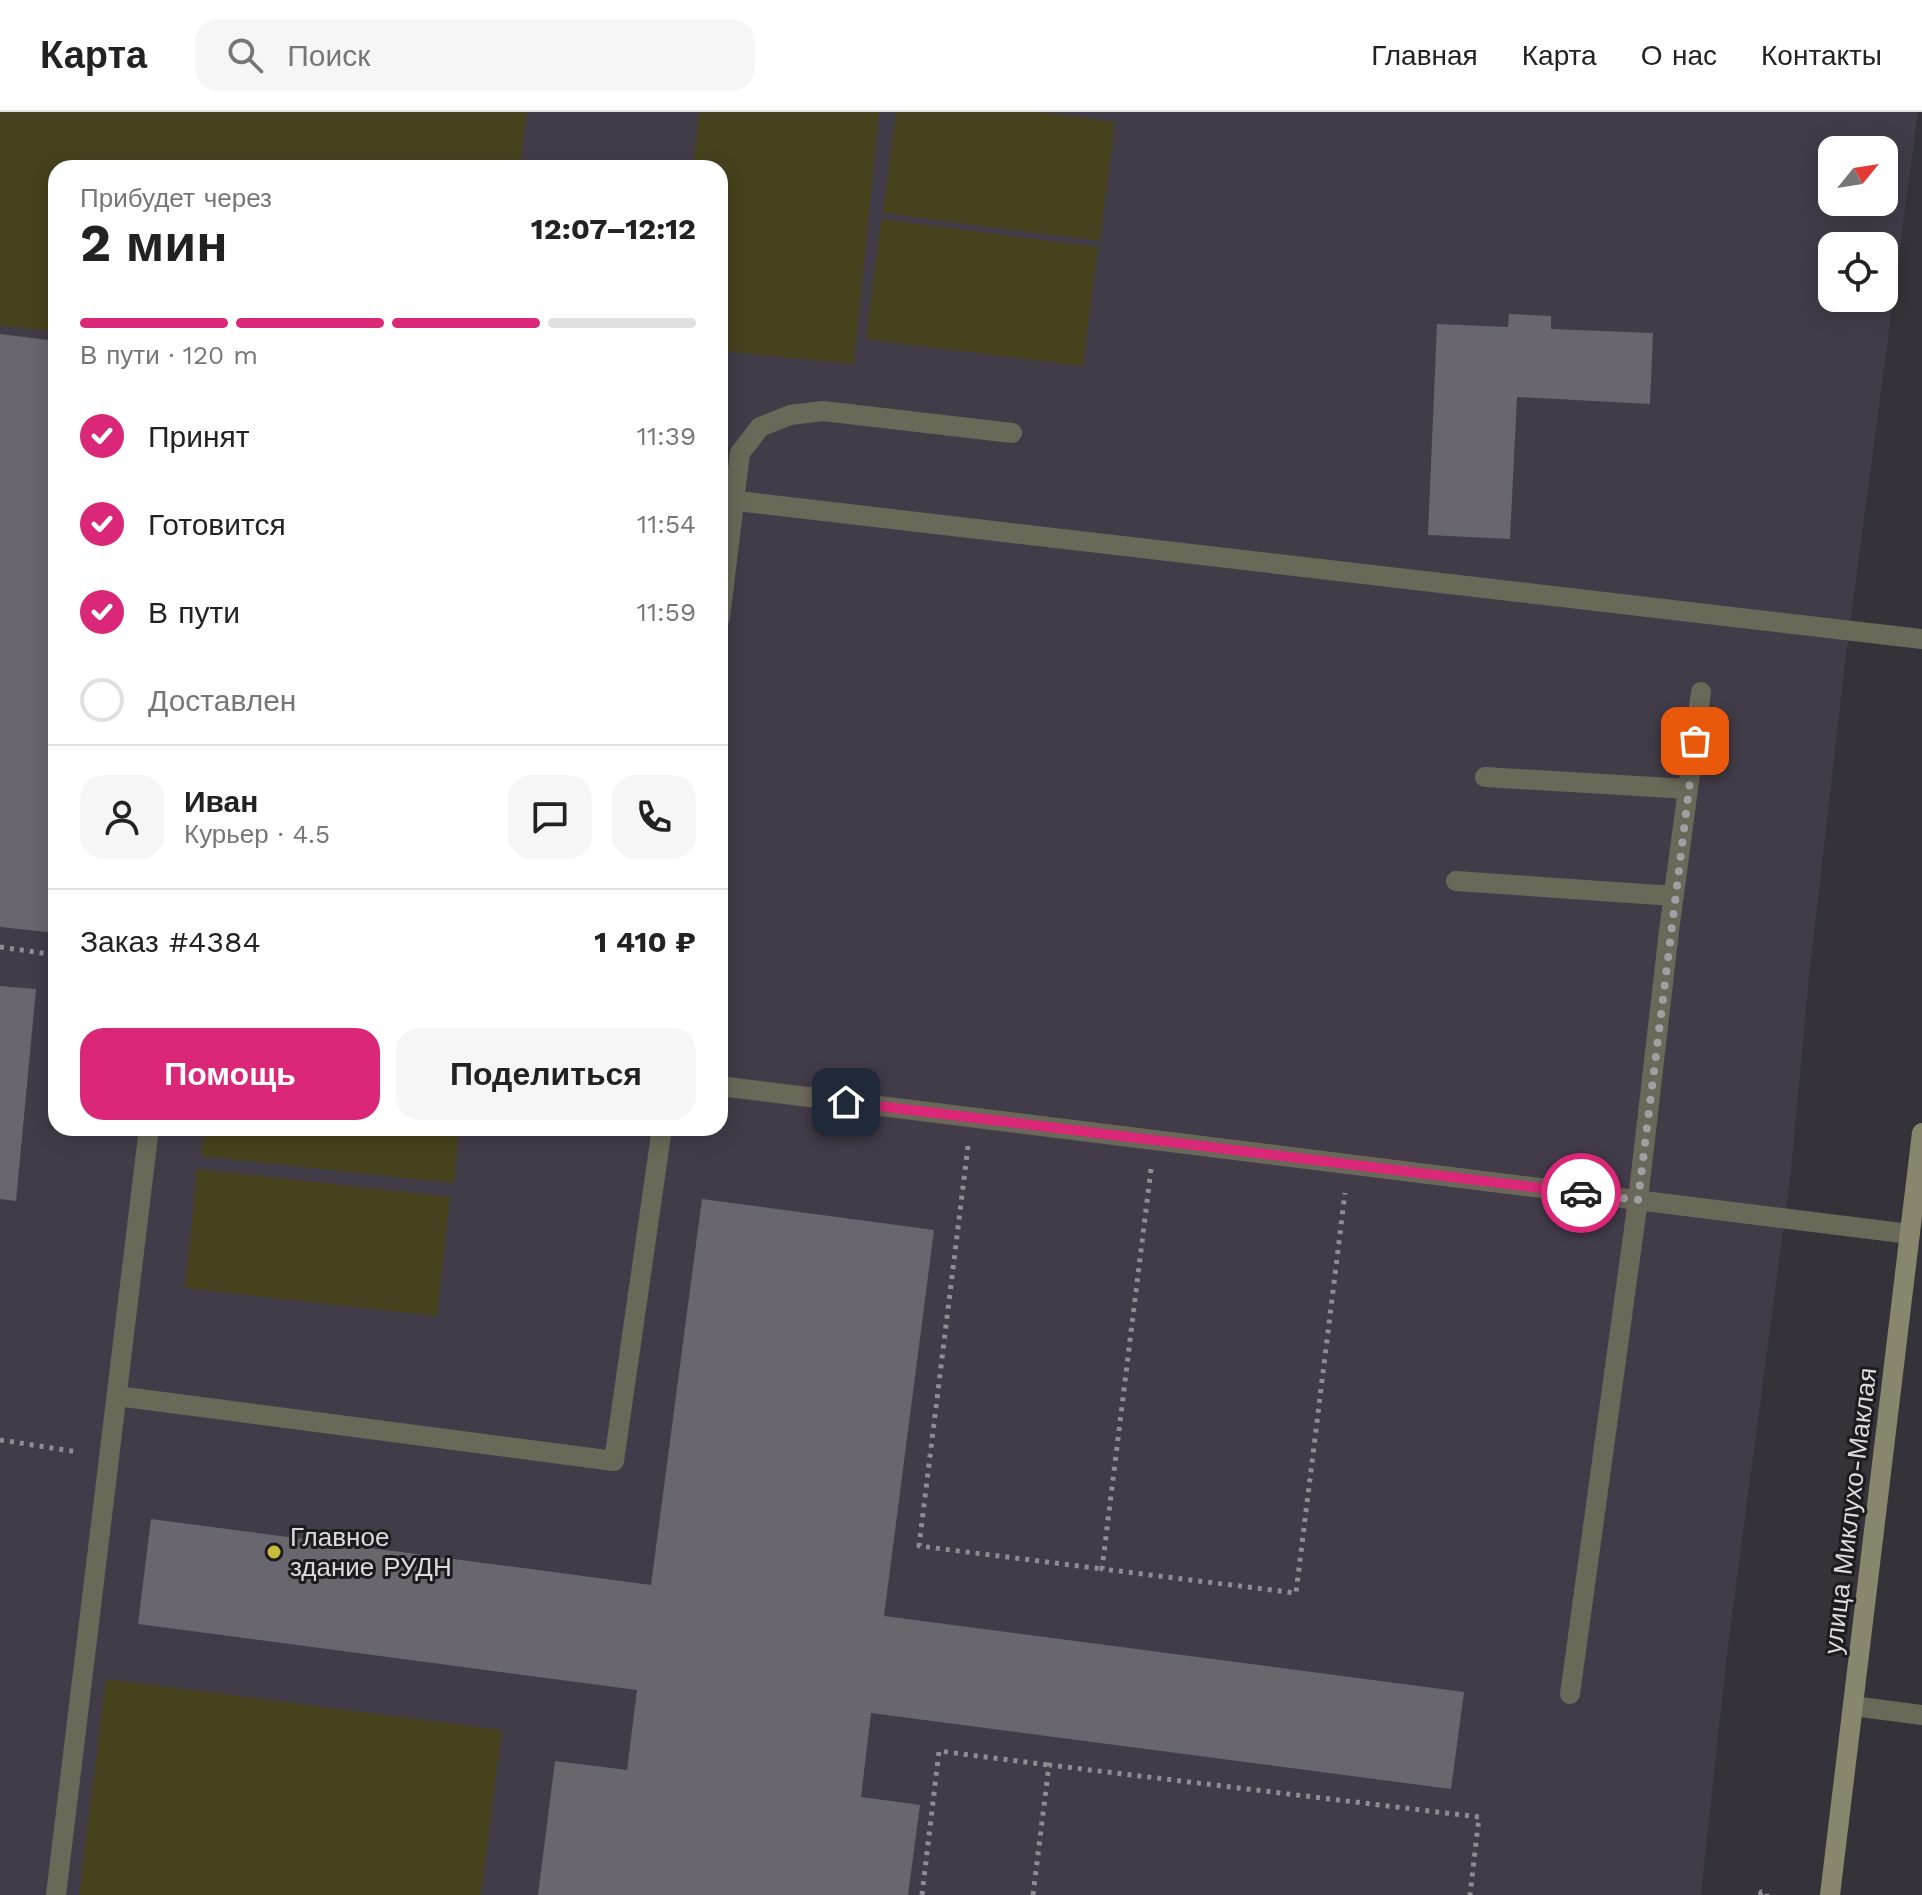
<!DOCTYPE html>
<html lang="ru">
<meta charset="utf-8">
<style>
:root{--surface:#fff;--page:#f6f6f6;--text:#222;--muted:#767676;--line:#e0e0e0;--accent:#db2777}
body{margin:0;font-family:"Work Sans",sans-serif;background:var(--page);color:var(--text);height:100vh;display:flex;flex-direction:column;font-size:30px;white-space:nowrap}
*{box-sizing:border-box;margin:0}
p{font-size:26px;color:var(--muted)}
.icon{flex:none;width:44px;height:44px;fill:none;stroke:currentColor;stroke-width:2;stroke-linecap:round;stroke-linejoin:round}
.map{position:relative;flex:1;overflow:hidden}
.details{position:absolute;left:48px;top:48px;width:680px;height:976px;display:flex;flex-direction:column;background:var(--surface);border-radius:24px;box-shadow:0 4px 20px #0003}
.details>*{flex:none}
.needle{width:52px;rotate:60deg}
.buttons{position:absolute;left:1818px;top:24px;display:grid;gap:16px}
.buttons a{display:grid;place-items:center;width:80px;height:80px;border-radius:16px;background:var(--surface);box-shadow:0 4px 20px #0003;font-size:40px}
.pin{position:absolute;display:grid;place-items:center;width:68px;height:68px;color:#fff;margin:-34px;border-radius:16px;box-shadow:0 4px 12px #0006}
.courier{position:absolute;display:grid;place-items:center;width:80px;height:80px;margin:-40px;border:6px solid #db2777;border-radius:50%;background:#fff;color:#222;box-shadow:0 2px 10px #0007}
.overview em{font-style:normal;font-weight:700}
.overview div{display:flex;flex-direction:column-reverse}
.overview{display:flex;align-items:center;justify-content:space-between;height:136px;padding:0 32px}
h1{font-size:52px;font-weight:700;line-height:60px}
.bar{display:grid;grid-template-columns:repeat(4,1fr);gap:12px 8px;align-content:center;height:96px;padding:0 32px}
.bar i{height:10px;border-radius:6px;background:var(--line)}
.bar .active{background:var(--accent)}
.bar p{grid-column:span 4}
.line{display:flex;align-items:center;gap:20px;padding:0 32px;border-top:2px solid var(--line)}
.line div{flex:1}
.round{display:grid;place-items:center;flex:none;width:84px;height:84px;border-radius:24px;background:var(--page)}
ol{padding:0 32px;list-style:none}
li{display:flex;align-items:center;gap:24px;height:88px}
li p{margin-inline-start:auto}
li .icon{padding:8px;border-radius:50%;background:var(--accent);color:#fff;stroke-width:4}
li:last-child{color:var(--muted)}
li i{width:44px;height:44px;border:4px solid var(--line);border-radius:50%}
.action{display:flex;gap:16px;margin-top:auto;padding:16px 32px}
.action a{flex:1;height:92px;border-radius:24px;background:var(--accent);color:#fff;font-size:32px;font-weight:700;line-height:92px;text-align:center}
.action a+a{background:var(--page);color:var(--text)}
header{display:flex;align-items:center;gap:48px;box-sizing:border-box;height:112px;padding:0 40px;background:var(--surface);border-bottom:2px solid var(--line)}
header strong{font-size:38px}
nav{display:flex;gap:44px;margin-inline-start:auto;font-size:28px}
.search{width:560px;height:72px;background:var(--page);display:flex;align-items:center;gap:20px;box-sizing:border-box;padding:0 28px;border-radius:24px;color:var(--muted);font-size:30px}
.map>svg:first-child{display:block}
</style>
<header>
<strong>Карта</strong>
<div class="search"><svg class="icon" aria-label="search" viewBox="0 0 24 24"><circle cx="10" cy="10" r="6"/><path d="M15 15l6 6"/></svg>Поиск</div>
<nav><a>Главная</a><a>Карта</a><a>О нас</a><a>Контакты</a></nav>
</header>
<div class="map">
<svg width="1922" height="1783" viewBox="0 0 1922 1783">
<rect width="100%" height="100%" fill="#363239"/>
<path fill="#423c48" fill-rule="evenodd" d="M0,0H1918L1846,542L1809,865L1791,1059L1727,1541L1701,1783H0ZM1832,38H1884V90H1832ZM56,56H720V1016H56ZM1832,134H1884V186H1832Z"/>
<path fill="#46421d" d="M0,0H527L520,56H56V220L0,213Z
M699,0H879L854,252L720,239V56H693Z
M896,0H1039L1115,10L1100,129L883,101Z
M881,107L1098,135L1083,254L866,227Z
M204,1016H459L454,1071L201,1044Z
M197,1057L450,1085L437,1204L185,1176Z
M106,1567L502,1618L481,1783H79Z"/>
<path fill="#6a666e" d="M1509,202L1551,204V217L1653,221L1650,292L1517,285L1510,427L1428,423L1437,212L1508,215Z
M0,222L56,229V478L50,529L56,530V821L0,815Z
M0,874L36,877L16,1089L0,1087Z
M702,1087L934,1118L884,1504L1464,1580L1451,1677L871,1601L861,1685L920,1693L908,1783H538L555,1649L627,1658L637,1578L138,1512L151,1407L651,1473Z"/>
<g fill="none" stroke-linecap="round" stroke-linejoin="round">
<path stroke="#8f8c92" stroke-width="5" stroke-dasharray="4 6" stroke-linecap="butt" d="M0,835L56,843
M968,1034L919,1434L1102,1457
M1151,1057L1102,1457L1296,1481L1345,1081
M0,1328L78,1340
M922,1783L939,1639L1049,1653
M1033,1783L1049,1653L1479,1705L1470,1783
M1760,1783L1761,1780L1767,1781V1783"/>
<path stroke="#6a6959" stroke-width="20" d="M720,387L1922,527
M720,506L740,341L760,315L790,303L823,299L1012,321
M1485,665L1688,677
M1456,769L1674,784
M720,974L1910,1122
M117,1284L614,1349L662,1016
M1570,1582L1638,1088L1669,819L1701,580
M1853,1594L1922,1603
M56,1783L149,1016"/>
<path stroke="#88866c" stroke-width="20" d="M1830,1783L1922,1021"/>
</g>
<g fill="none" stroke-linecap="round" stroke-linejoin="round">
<path stroke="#a29fa4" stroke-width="8" stroke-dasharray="0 14.4" d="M1581,1081L1638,1088L1695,629"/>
<path stroke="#db2777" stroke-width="10" d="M846,990L1581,1081"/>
</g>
<circle fill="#c7bb3b" stroke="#1d1b1e" stroke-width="3" cx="274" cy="1440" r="8"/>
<g text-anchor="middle" stroke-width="6" stroke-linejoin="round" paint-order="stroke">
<g font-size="26" fill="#dcdade" stroke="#1d1b1e">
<text transform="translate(1850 1399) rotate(-83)" y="9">улица Миклухо-Маклая</text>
</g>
<g font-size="26" fill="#dcdade" stroke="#1d1b1e" text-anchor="start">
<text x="290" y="1434">Главное<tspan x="290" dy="30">здание РУДН</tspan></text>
</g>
</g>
</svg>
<div class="buttons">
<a><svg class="needle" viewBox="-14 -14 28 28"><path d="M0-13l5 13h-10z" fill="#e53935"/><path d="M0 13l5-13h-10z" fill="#767676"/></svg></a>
<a><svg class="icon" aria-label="locate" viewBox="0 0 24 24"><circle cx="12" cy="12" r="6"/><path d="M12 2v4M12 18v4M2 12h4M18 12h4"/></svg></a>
</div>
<div class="pin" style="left:1695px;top:629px;background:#ea580c"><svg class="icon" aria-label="bag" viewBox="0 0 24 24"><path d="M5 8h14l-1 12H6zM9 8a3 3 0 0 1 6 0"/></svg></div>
<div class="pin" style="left:846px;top:990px;background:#1f2937"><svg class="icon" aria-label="home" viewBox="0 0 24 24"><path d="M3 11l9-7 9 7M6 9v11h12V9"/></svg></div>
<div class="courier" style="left:1581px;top:1081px"><svg class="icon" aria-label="car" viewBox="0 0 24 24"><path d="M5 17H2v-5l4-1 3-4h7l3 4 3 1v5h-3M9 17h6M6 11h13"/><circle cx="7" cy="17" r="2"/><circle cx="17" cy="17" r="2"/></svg></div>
<section class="details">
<div class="overview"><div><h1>2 мин</h1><p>Прибудет через</p></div><em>12:07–12:12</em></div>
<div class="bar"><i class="active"></i><i class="active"></i><i class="active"></i><i></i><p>В пути · 120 m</p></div>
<ol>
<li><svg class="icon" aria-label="check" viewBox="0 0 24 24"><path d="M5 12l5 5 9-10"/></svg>Принят<p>11:39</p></li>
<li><svg class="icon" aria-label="check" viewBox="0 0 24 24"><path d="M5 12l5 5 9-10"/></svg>Готовится<p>11:54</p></li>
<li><svg class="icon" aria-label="check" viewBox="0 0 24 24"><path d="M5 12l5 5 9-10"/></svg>В пути<p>11:59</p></li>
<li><i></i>Доставлен</li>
</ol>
<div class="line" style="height:144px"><a class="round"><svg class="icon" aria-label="person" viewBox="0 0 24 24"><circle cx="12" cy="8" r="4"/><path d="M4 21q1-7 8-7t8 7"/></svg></a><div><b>Иван</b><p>Курьер · 4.5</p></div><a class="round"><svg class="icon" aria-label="chat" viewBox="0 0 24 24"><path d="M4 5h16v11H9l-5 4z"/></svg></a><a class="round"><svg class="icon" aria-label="phone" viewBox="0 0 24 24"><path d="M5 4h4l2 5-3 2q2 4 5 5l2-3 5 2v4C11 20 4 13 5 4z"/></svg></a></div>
<div class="line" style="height:104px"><div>Заказ #4384</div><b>1 410 ₽</b></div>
<div class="action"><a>Помощь</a><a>Поделиться</a></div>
</section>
</div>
